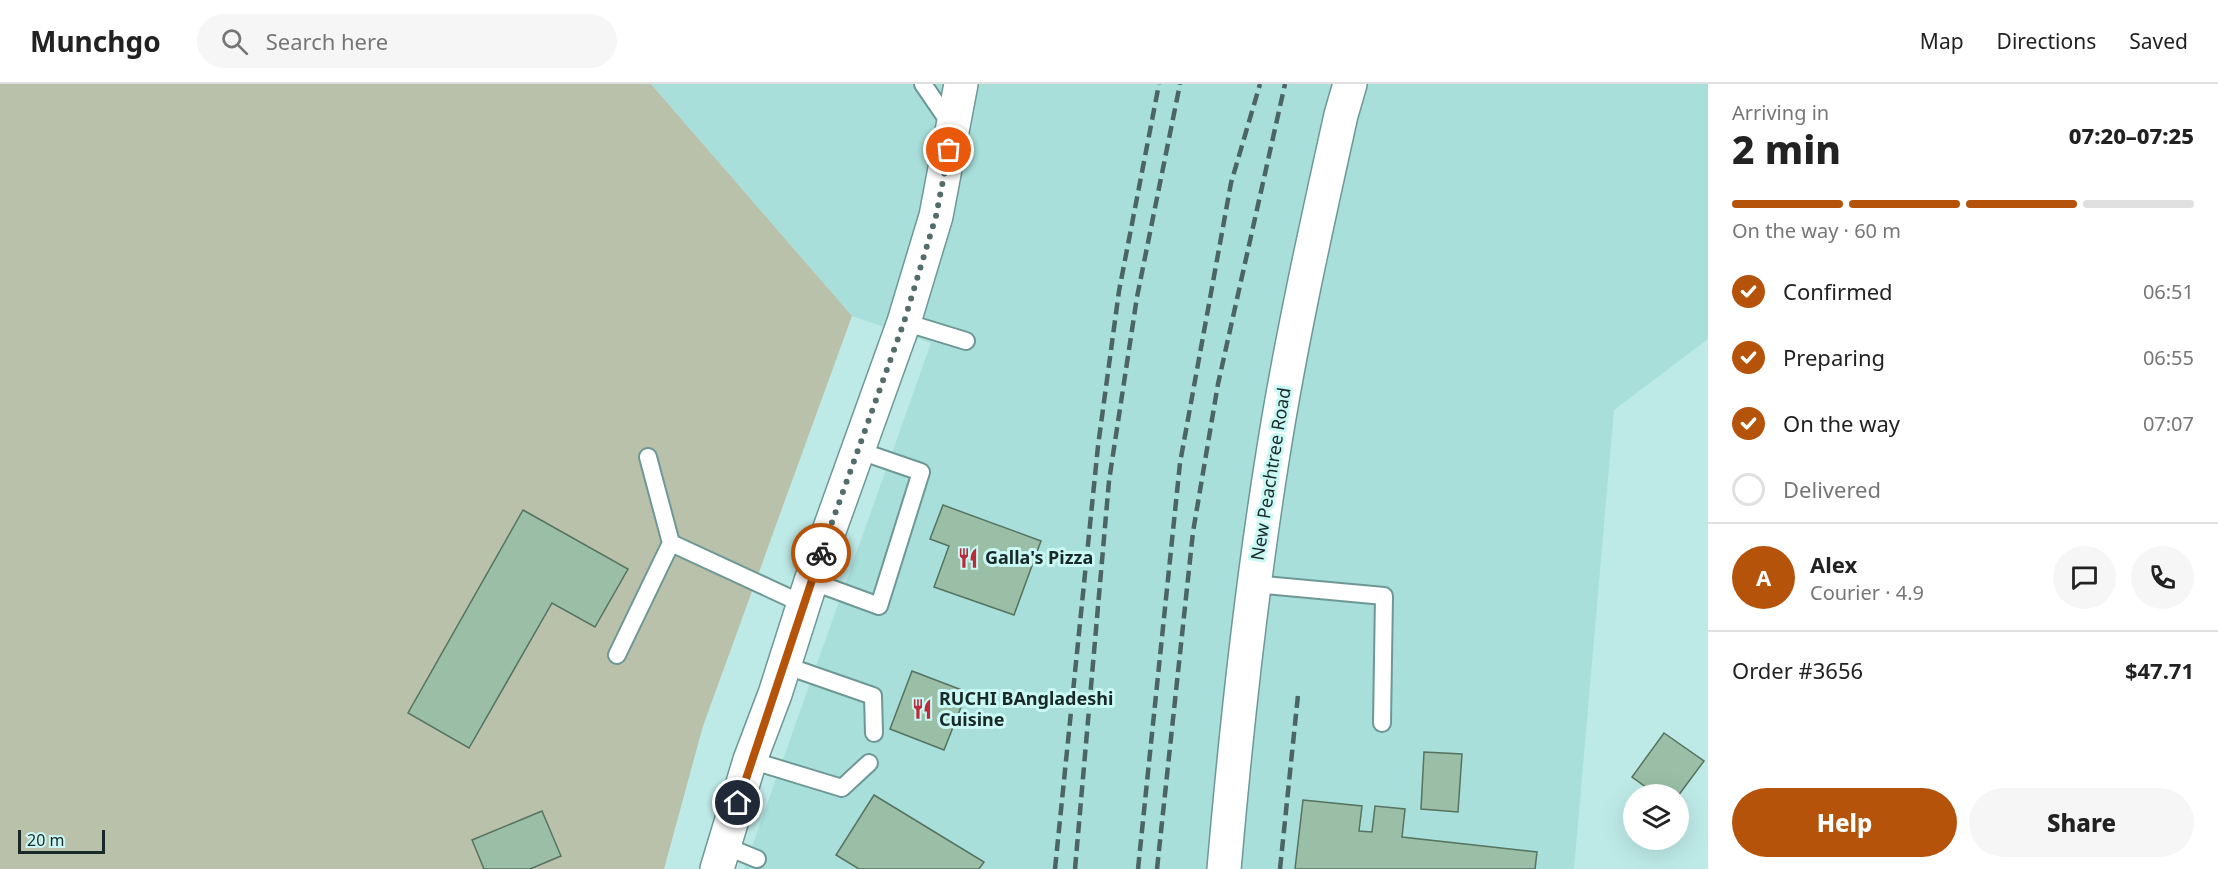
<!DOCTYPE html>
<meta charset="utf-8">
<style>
:root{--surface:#fff;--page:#f6f6f6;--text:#222;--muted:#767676;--line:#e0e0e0;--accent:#b45309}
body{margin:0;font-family:"Noto Sans",sans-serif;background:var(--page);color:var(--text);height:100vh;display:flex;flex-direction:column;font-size:22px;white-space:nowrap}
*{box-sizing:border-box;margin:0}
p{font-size:20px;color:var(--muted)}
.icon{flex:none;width:33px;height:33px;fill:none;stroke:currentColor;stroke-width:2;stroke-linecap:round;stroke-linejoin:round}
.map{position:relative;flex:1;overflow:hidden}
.drawer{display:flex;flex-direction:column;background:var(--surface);width:510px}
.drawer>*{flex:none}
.buttons{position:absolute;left:1623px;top:700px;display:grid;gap:12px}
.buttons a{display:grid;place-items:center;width:66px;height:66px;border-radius:50%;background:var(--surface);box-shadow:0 6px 24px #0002;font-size:30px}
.scale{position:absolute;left:18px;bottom:15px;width:87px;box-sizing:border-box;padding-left:6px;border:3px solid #182928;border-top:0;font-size:16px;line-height:21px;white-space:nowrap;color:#182928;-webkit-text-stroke:4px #caf8f4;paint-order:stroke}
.pin{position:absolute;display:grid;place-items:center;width:51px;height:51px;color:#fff;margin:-26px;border:3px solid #fff;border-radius:50%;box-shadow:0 2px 6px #0007}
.courier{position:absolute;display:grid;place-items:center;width:60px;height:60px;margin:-30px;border:4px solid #b45309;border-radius:50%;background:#fff;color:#222;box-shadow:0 2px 8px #0007}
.headline em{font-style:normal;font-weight:800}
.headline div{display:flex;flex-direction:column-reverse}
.headline{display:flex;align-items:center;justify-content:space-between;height:102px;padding:0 24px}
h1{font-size:39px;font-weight:800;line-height:45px}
.bar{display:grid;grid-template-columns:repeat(4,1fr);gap:9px 6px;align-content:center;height:72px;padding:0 24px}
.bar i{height:8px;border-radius:4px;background:var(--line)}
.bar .on{background:var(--accent)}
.bar p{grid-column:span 4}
.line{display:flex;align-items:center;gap:15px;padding:0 24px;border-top:2px solid var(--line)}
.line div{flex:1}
.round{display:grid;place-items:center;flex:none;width:63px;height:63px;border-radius:32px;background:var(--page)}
ol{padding:0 24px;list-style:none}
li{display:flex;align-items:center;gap:18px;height:66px}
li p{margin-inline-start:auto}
li .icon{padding:6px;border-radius:50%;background:var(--accent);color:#fff;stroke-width:4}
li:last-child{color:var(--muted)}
li i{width:33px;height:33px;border:3px solid var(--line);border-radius:50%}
.action{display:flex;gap:12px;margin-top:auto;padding:12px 24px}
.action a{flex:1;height:69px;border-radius:36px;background:var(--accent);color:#fff;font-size:24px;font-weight:800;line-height:69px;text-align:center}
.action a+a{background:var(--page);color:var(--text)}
header{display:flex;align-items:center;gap:36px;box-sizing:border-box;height:84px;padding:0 30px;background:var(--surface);border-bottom:2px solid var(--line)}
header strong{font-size:28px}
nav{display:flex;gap:33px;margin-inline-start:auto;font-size:21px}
.search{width:420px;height:54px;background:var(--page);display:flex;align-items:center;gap:15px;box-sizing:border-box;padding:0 21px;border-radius:33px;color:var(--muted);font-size:22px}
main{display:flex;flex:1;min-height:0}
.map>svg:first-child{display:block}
</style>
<header>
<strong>Munchgo</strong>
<div class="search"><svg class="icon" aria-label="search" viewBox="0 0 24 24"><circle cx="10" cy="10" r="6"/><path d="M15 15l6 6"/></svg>Search here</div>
<nav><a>Map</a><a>Directions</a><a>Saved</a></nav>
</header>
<main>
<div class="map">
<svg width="1708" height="785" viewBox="0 0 1708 785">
<rect width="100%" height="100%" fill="#bdeae7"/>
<path fill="#a8dfdb" d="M651,0H1708V255L1614,326L1574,785H744L931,259L852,232Z"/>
<path fill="#bac1ab" d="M0,0H651L852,232L703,642L664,785H0Z"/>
<path fill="#9abea6" stroke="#557360" stroke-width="1.5" d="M943,421L1041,457L1014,531L934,503L949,462L930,455Z
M523,426L628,485L595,543L552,519L469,664L408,629Z
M912,587L967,608L944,666L890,645Z
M1664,649L1704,677L1678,712L1657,711L1632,693Z
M1424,668L1462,670L1458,728L1421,725Z
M874,711L984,778L979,785H859L836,771Z
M1303,716L1362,722L1359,747L1372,748L1375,722L1405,725L1402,753L1537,768L1535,785H1295Z
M542,727L561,772L530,785H484L472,756Z"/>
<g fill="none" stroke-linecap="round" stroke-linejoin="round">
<g stroke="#6d9895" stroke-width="20">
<path id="service" d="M923,0L951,41
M904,238L966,257
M648,373L671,459
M811,497L879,522L921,388L857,366
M1254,500L1384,512L1382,639
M617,571L671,459L805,521
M784,581L873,612L874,649
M750,676L842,704L869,679
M725,762L757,775"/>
</g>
<g stroke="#6d9895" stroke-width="36">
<path id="tertiary" d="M1224,785C1236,646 1251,507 1273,370C1291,256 1316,144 1341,31L1350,0"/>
</g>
<g stroke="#6d9895" stroke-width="36">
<path id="trunk" d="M717,785L750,676L775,610L811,497L904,238L936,132L961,0"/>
</g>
<use href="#service" stroke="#fff" stroke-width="16"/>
<use href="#tertiary" stroke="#fff" stroke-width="33"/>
<use href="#trunk" stroke="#fff" stroke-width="33"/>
<path stroke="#4c6564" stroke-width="4.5" stroke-dasharray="12 6" stroke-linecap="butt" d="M1055,785L1098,362L1119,207L1159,0
M1075,785L1109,397L1137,213L1180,0
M1138,785L1180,379L1231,99L1260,0
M1157,785L1193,448L1218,300L1285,0
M1280,785L1298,611"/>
</g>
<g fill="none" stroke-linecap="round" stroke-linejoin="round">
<path stroke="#526d6b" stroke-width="6" stroke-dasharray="0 10.8" d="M821,469L904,238L936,132L949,66"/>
<path stroke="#b45309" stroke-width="8" d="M738,719L821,469"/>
</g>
<defs>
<g id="restaurant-bare" transform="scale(1.62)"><path d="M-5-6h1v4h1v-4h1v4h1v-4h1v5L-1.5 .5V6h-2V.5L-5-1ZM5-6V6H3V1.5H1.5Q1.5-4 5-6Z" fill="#bc2b3a" stroke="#caf8f4" stroke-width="2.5" paint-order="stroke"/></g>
</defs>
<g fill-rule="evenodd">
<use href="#restaurant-bare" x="968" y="474"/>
<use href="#restaurant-bare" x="922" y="625"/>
</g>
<g text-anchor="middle" stroke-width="6" stroke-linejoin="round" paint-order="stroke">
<g font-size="18" fill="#182928" stroke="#caf8f4">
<text transform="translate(1271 390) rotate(-81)" y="6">New Peachtree Road</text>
</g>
<g font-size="18" font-weight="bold" fill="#182928" stroke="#caf8f4" text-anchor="start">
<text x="985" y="480">Galla's Pizza</text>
<text x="939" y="621">RUCHI BAngladeshi<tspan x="939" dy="21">Cuisine</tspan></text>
</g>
</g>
</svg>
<div class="buttons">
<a><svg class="icon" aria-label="layers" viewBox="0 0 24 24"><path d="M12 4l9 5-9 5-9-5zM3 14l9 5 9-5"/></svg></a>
</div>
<div class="scale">20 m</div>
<div class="pin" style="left:949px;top:66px;background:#ea580c"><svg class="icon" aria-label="bag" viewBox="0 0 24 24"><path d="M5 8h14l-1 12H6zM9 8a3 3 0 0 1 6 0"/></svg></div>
<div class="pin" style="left:738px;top:719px;background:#1f2937"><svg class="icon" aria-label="home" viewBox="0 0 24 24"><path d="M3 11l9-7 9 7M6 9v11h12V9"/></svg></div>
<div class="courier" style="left:821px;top:469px"><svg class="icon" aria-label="bike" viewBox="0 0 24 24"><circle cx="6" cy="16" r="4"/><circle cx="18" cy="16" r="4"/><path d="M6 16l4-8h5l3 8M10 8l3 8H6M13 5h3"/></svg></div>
</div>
<section class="drawer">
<div class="headline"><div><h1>2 min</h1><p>Arriving in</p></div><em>07:20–07:25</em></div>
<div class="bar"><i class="on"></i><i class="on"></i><i class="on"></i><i></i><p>On the way · 60 m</p></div>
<ol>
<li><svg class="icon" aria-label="check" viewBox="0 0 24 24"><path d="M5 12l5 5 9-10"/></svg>Confirmed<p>06:51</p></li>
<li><svg class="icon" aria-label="check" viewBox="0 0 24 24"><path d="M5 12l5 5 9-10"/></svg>Preparing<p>06:55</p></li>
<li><svg class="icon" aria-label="check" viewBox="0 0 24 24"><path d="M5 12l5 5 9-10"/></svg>On the way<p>07:07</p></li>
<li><i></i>Delivered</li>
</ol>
<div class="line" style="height:108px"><b class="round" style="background:var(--accent);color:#fff">A</b><div><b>Alex</b><p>Courier · 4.9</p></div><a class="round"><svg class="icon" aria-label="chat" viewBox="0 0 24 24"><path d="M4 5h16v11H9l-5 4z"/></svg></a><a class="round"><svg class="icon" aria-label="phone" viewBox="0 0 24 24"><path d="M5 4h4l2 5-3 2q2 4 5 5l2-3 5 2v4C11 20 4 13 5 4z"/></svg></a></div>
<div class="line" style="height:78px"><div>Order #3656</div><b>$47.71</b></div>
<div class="action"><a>Help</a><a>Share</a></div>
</section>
</main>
